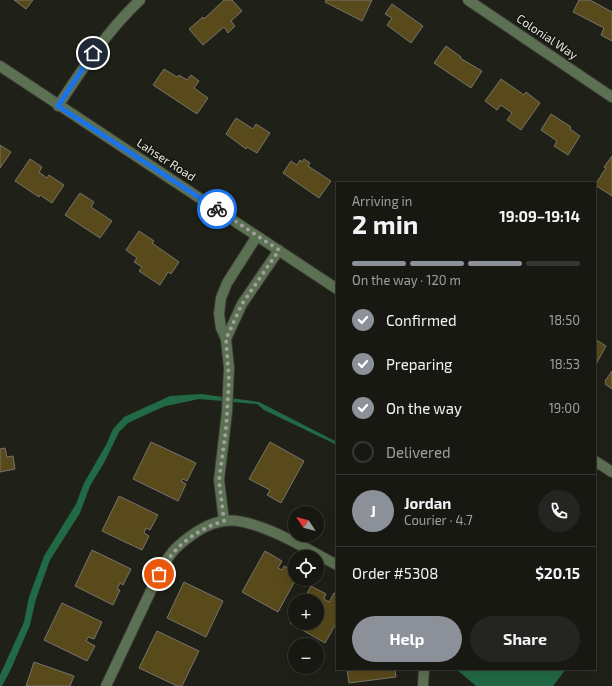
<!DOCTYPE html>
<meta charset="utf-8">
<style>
:root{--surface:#171812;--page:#242520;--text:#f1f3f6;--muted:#9ea09f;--line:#363732;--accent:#8c9099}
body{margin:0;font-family:"Exo 2",sans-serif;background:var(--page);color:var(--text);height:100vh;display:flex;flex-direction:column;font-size:15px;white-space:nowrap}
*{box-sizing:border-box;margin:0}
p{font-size:13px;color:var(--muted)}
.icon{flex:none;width:22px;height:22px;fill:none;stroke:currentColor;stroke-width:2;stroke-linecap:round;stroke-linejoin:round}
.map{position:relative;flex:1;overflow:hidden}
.panel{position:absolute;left:336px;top:182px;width:260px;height:488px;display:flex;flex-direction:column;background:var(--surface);border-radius:0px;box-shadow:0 4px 16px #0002,0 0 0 1px var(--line)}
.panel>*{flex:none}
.needle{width:26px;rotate:306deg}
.fabs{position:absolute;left:288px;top:506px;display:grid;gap:8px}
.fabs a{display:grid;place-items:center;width:36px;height:36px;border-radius:50%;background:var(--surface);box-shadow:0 4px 16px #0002,0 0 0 1px var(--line);font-size:20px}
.pin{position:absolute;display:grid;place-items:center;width:34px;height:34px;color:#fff;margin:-17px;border:2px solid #fff;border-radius:50%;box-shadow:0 1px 4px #0007}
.courier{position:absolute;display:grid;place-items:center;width:40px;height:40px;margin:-20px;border:3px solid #1a73e8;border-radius:50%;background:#fff;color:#222;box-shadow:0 1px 5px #0007}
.overview em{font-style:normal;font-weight:700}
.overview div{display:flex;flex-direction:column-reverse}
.overview{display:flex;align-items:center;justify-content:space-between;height:68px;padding:0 16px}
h1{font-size:26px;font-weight:700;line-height:30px}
.bar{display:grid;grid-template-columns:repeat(4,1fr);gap:6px 4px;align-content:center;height:48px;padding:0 16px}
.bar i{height:5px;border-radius:3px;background:var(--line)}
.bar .selected{background:var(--accent)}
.bar p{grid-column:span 4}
.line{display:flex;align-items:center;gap:10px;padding:0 16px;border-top:1px solid var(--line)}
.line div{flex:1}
.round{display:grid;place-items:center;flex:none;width:42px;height:42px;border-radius:21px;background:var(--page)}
ol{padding:0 16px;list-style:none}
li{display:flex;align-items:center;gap:12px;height:44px}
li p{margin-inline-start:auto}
li .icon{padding:4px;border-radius:50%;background:var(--accent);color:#fff;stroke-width:4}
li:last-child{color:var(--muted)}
li i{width:22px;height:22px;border:2px solid var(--line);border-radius:50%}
.button{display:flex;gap:8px;margin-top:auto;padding:8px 16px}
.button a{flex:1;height:46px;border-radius:24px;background:var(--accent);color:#fff;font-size:16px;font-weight:700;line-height:46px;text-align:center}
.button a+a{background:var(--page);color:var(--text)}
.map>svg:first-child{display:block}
</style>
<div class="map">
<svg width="612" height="686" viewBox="0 0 612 686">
<rect width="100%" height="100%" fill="#1f2018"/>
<path fill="#226946" d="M201,394L259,402L337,442V445L264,410L257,404L199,399L166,406L156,410L128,423L119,432L104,463L90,486L80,513L50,560L36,599L30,625L11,669L2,686H0V675L24,622L29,597L44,556L76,504L84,483L106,445L113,429L124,417L170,396Z
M456,669H566L553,686H476Z"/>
<path fill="#594a1b" stroke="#77746c" d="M14,0H33L26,9Z
M224,0H232L242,11L231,21L235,26L228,33L224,27L203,45L189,29L203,17L204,19Z
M326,0H372L362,21L325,2Z
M579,0H590L612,12V41L601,35L604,28L573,12Z
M392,4L423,26L411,43L387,25L392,18L385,14Z
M446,46L461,57L460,58L482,71L471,88L434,63Z
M164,69L177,77L179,75L187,80L191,75L199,81L194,88L208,98L197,114L153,85Z
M501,79L524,95L526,92L540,103L521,130L507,120L512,113L501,105L497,110L485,101Z
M551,114L571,127L570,129L580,136L568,155L554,146L557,141L541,130Z
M236,118L253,129L256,124L270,133L257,153L247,147L246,149L226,134Z
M0,145L11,152L0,168Z
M612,156V196L595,185L606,168L604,167Z
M30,159L42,167L39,172L47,178L49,175L64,185L52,203L40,195L39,197L15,181Z
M304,159L310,163L308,166L331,181L319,198L283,173L291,161L297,165L300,160L302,162Z
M80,193L94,202L91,207L112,221L100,238L65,215Z
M139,231L154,241L152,243L179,262L171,274L168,272L160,285L139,271L142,267L134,262L137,258L126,250Z
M595,339L606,346L595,366Z
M612,371V389L605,384L606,382L605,381Z
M151,442L196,463L187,481L183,479L181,481L186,484L178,501L133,479Z
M270,442L304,461L281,503L267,495L270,490L249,479Z
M5,448L7,457L13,456L15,469L0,472V449Z
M119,496L158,515L150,530L146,528L144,533L149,536L142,550L102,531Z
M92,550L131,569L123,585L120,583L117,589L120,590L113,605L75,586Z
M265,551L282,561L278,568L282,570L284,566L295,572V579H296L278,612L242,592Z
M184,582L223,601L206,637L167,618Z
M311,586L326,594L324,599L329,602L334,593L337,594V622L325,643L290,623L295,614V623H317V601H303Z
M62,603L102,622L94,639L88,637L86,641L95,646L87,661L44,640Z
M157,631L199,651L182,686H177L139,668Z
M34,662L74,676L70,686H26Z
M347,669H395L396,677L349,683Z"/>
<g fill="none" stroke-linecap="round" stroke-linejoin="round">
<g stroke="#3b3c34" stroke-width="12">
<path id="minor" d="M468,0L612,97
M0,66L337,289
M58,106C83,68 107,31 140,0
M226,339L242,304L279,250
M595,461L612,472
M224,521L219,480L227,412L229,368L226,339L221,328L219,314L221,298L227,283L257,236
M106,686L163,565C167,560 171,553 176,548C188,537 207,523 224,521C254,516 310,551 337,565
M423,686L424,669"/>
</g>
<use href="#minor" stroke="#5c7153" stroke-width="10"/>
</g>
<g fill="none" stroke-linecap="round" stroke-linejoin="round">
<path stroke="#a0a19b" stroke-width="4" stroke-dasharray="0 7.2" d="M159,574C172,548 196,529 224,521L219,480L226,429L229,380L226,339L242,304L279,250L217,209"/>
<path stroke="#1a73e8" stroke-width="5" d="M93,53L58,106L217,209"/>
</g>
<g text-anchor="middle" stroke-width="3" stroke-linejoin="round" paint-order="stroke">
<g font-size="12" fill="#e6e6e1" stroke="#15160f">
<text transform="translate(547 37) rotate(34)" y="4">Colonial Way</text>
<text transform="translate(166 160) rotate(33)" y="4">Lahser Road</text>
</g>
</g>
</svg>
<div class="fabs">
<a><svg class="needle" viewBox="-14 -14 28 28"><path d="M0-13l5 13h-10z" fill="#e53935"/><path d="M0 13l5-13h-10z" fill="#9ea09f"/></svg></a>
<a><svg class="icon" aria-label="locate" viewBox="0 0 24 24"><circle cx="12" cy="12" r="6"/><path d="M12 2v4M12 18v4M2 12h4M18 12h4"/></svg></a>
<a>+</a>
<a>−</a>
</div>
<div class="pin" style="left:159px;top:574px;background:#ea580c"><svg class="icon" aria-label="bag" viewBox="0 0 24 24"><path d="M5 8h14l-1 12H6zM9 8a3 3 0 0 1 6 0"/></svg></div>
<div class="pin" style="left:93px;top:53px;background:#1f2937"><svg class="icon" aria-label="home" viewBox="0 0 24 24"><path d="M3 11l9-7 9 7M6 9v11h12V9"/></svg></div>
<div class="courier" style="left:217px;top:209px"><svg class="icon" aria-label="bike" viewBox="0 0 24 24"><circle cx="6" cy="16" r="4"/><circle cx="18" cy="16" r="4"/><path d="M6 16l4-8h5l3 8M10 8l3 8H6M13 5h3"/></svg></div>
<section class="panel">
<div class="overview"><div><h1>2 min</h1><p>Arriving in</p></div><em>19:09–19:14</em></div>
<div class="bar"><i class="selected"></i><i class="selected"></i><i class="selected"></i><i></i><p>On the way · 120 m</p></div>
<ol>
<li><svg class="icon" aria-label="check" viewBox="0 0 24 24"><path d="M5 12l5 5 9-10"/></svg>Confirmed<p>18:50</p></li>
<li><svg class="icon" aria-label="check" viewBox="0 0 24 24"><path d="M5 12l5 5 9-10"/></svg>Preparing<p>18:53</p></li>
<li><svg class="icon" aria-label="check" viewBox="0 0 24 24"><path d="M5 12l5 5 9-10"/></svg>On the way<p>19:00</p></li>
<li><i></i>Delivered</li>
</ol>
<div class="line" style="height:72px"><b class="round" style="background:var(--accent);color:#fff">J</b><div><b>Jordan</b><p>Courier · 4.7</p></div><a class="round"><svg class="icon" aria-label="phone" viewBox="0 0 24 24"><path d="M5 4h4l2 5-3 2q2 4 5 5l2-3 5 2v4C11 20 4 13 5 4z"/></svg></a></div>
<div class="line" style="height:52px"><div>Order #5308</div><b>$20.15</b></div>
<div class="button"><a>Help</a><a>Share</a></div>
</section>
</div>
